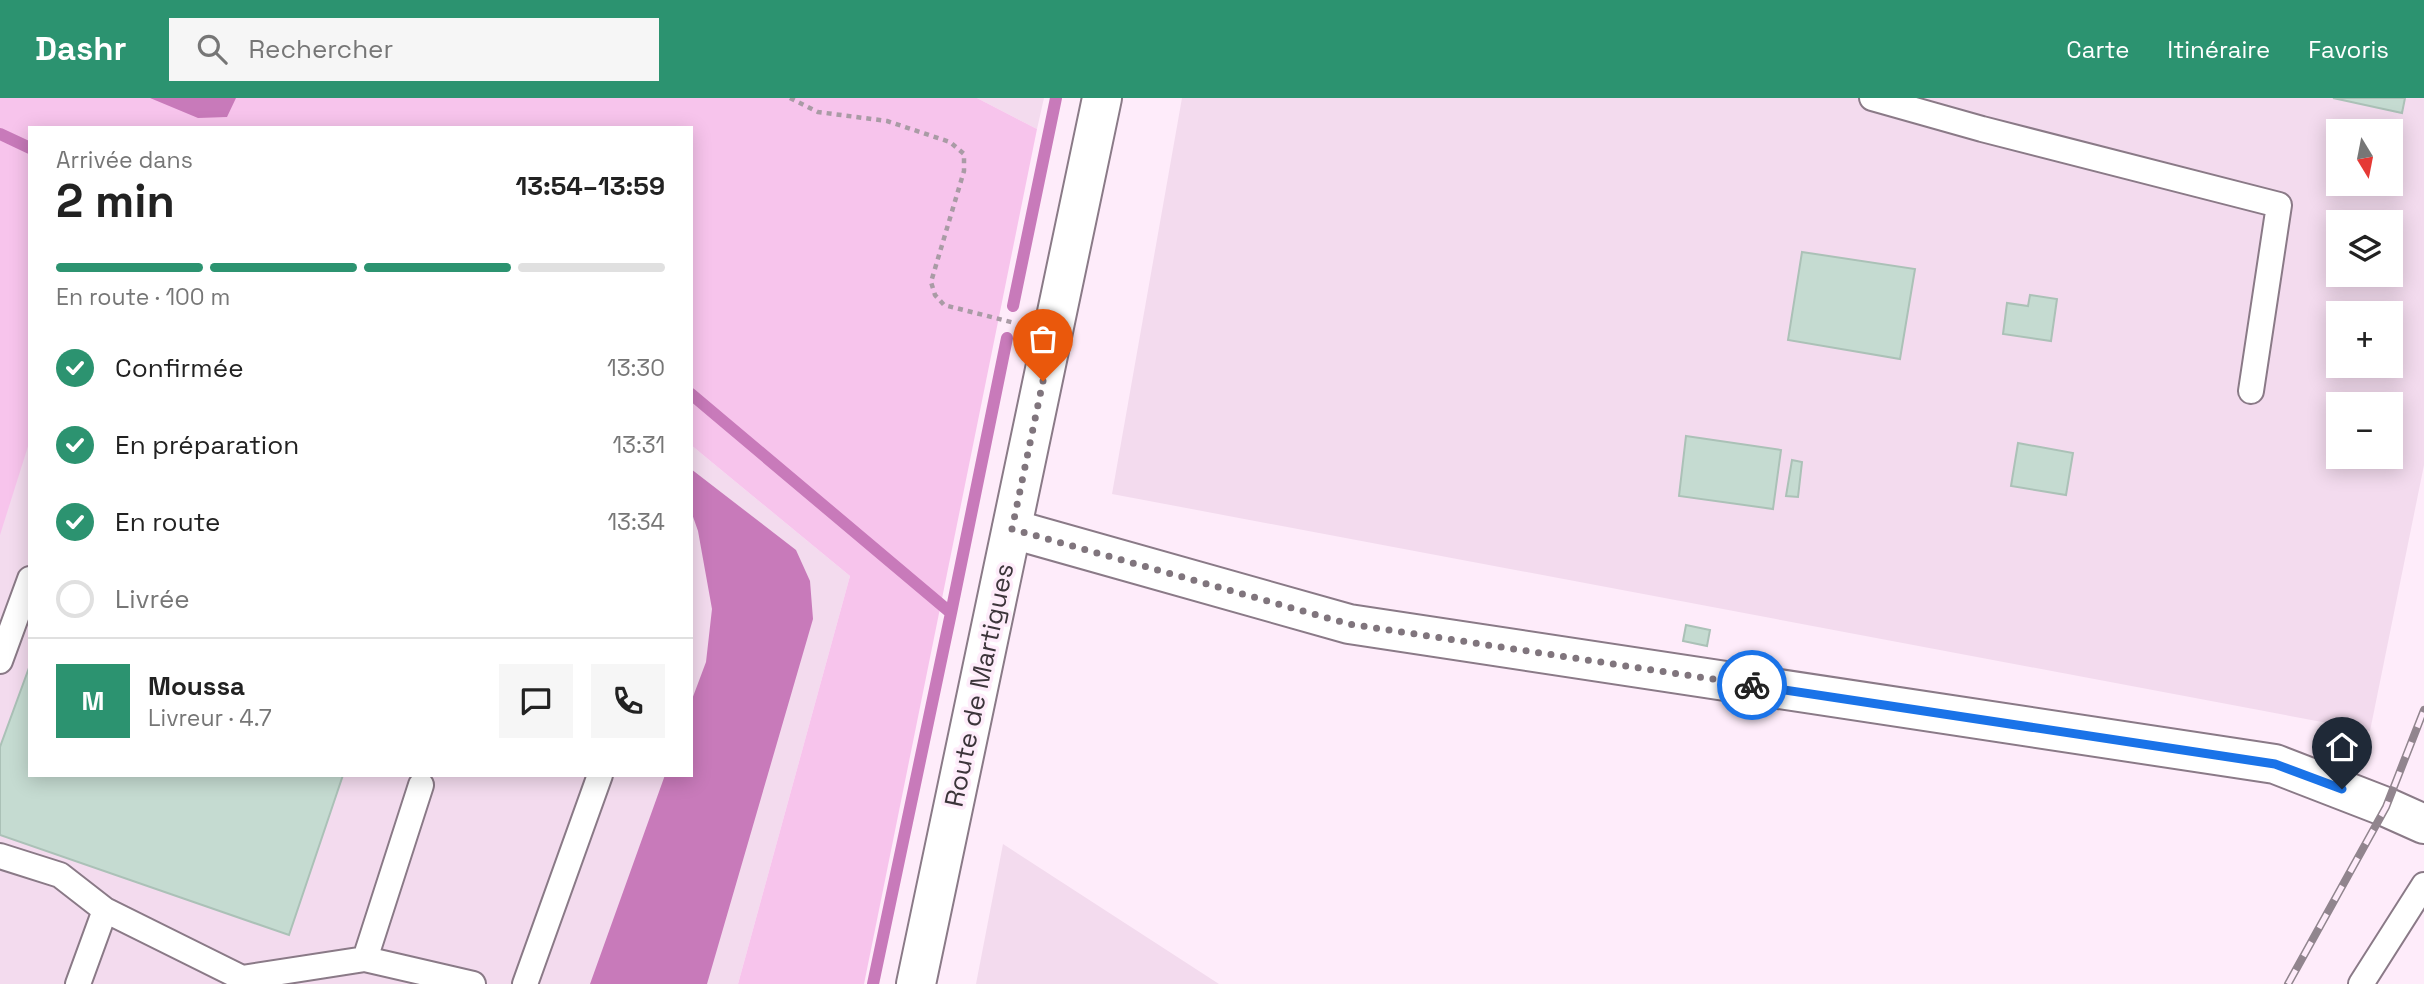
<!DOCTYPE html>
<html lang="fr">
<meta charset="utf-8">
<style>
:root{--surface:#fff;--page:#f6f6f6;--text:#222;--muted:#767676;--line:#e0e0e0;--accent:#2c9370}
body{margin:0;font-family:"Space Grotesk",sans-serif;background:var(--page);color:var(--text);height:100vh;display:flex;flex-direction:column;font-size:26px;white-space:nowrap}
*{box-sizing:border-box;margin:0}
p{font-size:23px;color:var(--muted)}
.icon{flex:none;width:38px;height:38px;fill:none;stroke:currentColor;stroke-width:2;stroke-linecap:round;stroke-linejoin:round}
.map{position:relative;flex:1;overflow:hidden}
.details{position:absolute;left:28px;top:28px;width:665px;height:651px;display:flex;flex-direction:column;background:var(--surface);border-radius:0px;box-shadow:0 4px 18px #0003}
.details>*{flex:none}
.needle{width:46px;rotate:170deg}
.fabs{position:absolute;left:2326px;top:21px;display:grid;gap:14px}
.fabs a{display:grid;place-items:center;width:77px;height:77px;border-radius:0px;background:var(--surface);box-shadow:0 4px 18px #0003;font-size:35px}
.pin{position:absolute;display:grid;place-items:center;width:60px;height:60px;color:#fff;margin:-72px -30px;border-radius:50% 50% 50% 0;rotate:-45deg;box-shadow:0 0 7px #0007}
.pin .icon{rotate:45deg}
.courier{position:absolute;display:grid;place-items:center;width:70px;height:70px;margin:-35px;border:5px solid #1a73e8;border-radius:50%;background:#fff;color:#222;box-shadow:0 2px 9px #0007}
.headline em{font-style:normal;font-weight:700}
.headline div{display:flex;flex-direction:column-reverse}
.headline{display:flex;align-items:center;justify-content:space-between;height:119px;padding:0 28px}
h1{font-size:46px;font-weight:700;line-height:52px}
.bar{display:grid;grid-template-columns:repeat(4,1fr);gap:10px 7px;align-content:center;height:84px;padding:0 28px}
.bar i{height:9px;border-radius:5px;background:var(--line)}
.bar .current{background:var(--accent)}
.bar p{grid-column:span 4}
.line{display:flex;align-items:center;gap:18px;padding:0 28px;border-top:2px solid var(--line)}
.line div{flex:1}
.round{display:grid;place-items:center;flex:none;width:74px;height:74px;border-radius:0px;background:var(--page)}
ol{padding:0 28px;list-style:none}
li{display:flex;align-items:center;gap:21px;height:77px}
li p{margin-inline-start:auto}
li .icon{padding:7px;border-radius:50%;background:var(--accent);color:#fff;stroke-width:4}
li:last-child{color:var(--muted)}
li i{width:38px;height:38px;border:4px solid var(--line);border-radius:50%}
header{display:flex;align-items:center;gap:42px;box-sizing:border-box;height:98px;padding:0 35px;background:var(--accent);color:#fff}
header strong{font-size:33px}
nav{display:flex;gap:38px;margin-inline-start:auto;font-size:24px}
.search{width:490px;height:63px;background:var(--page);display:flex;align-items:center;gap:18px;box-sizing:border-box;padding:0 24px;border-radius:0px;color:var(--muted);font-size:26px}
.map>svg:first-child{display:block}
</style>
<header>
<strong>Dashr</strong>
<div class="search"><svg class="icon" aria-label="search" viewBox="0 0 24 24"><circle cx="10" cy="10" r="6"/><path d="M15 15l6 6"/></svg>Rechercher</div>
<nav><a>Carte</a><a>Itinéraire</a><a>Favoris</a></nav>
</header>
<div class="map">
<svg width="2424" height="886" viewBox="0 0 2424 886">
<rect width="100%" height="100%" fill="#feecfa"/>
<path fill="#f3dbee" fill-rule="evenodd" d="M977,0H1044L1037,31Z
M1182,0H2424V367L2370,633L1112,396ZM2338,33H2390V86H2338ZM2338,124H2390V177H2338ZM2338,215H2390V268H2338ZM2338,306H2390V359H2338Z
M0,83L30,98V677H691V347L850,478L738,886H0Z
M1003,746L1219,886H976Z"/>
<path fill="#f7c4ec" d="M0,0H977L1037,31L864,886H738L850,478L691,347V30H30V342L0,437Z"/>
<path fill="#c87aba" d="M150,0H236L227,19L198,20Z
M691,371L796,452L810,483L813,521L707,886H590L665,677H691V604L706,564L712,511L698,433L691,413Z"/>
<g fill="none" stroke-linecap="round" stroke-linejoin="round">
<path stroke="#c87aba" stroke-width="12" d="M0,36L30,50
M1013,208L1056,0
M691,296L951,515L873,886
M951,515L1007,240"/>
</g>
<path fill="#c5dbd1" stroke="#abc1b7" stroke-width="2" d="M2333,0H2405L2402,15Z
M1802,154L1915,171L1900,261L1788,242Z
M2030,197L2057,201L2051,243L2003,236L2007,205L2028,208Z
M1686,338L1781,352L1773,411L1679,398Z
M2018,345L2073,355L2066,397L2011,388Z
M1792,362L1802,364L1798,399L1786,398Z
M1686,527L1710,532L1707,548L1683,543Z
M30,567V677H343L289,837L0,737V649Z"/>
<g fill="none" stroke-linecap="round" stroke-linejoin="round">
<g stroke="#8a7a87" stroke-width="28">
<path id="service" d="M1872,0L1982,31L2279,107L2251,293
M0,563L30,481
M0,758L60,777L105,812L242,880L365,861L473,886
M365,861L421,687
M78,886L105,812
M525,886L600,677
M2361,886L2424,787"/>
</g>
<g stroke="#8a7a87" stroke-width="42">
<path id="minor" d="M1012,431L1349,526L2275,666L2386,709L2424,726"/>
</g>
<g stroke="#8a7a87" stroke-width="42">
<path id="primary" d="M916,886L1102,0"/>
</g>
<path stroke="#a99ba5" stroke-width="4.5" stroke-dasharray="5 5" stroke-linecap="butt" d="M790,0L818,14L887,23L950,44L964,56V73L931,184L935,197L944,207L1015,225"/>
<use href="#service" stroke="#fff" stroke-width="24"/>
<use href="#minor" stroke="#fff" stroke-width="38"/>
<use href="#primary" stroke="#fff" stroke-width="38"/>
<g stroke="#91858e" stroke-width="8">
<path id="rail" d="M2288,886L2386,709L2424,612"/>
</g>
<use href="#rail" stroke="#feecfa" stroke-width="5" stroke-dasharray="16" stroke-linecap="butt"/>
</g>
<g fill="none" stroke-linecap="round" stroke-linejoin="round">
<path stroke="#80757d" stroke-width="7" stroke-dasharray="0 12.6" d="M1043,283L1012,431L1349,526L1752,587"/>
<path stroke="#1a73e8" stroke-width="9" d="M1752,587L2275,666L2342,691"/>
</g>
<g text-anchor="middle" stroke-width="7" stroke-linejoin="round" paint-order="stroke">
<g font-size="26" fill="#3c353a" stroke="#feecfa">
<text transform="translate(979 587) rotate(-78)" y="9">Route de Martigues</text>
</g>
</g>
</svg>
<div class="fabs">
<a><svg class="needle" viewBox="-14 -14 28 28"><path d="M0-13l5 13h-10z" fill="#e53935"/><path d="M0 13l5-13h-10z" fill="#767676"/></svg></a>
<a><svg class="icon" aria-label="layers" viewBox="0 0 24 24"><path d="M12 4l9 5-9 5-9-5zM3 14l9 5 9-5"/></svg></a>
<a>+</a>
<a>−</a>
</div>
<div class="pin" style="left:1043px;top:283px;background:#ea580c"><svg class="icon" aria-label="bag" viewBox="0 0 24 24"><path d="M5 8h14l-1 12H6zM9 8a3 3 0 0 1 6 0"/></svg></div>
<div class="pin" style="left:2342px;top:691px;background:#1f2937"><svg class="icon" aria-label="home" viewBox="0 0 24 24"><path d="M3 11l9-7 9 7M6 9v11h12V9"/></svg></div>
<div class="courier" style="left:1752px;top:587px"><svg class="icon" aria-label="bike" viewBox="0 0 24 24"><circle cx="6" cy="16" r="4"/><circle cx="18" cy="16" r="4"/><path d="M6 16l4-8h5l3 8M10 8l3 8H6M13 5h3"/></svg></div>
<section class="details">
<div class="headline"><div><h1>2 min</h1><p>Arrivée dans</p></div><em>13:54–13:59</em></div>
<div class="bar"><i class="current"></i><i class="current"></i><i class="current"></i><i></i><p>En route · 100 m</p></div>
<ol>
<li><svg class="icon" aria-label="check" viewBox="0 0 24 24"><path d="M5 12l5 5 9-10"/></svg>Confirmée<p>13:30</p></li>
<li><svg class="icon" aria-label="check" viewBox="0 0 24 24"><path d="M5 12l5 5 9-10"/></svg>En préparation<p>13:31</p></li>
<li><svg class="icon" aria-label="check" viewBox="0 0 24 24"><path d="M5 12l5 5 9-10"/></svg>En route<p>13:34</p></li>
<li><i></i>Livrée</li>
</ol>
<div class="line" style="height:126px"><b class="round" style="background:var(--accent);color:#fff">M</b><div><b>Moussa</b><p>Livreur · 4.7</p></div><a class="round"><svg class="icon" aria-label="chat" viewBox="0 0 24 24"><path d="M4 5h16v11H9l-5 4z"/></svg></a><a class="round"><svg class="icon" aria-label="phone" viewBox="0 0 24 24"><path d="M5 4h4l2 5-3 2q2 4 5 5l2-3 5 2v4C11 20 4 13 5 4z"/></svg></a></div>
</section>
</div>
